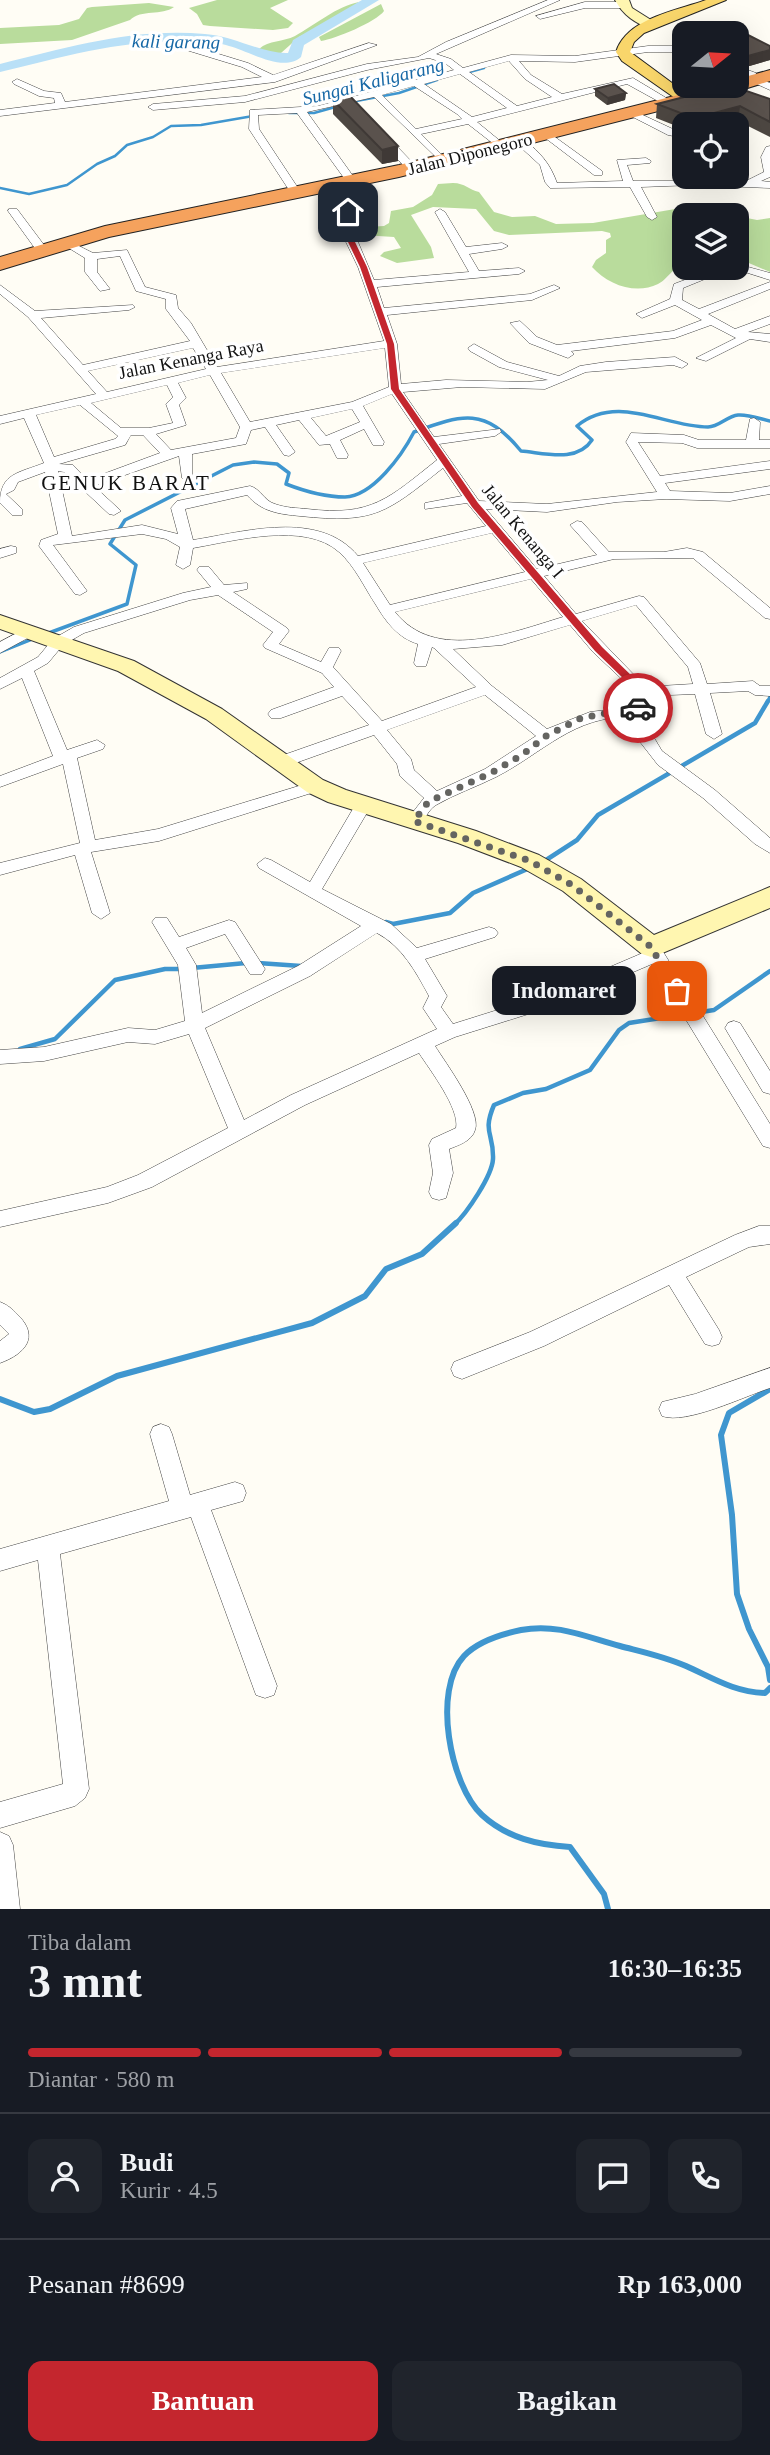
<!DOCTYPE html>
<html lang="id">
<meta charset="utf-8">
<style>
:root{--surface:#171b24;--page:#20242c;--text:#f1f3f6;--muted:#9ea1a6;--line:#363941;--accent:#c4262e}
body{margin:0;font-family:"Times New Roman",serif;background:var(--page);color:var(--text);height:100vh;display:flex;flex-direction:column;font-size:26px;white-space:nowrap}
*{box-sizing:border-box;margin:0}
p{font-size:23px;color:var(--muted)}
.icon{flex:none;width:38px;height:38px;fill:none;stroke:currentColor;stroke-width:2;stroke-linecap:round;stroke-linejoin:round}
.map{position:relative;height:1909px;overflow:hidden}
.panel{display:flex;flex-direction:column;background:var(--surface);flex:1}
.panel>*{flex:none}
.needle{width:46px;rotate:72deg}
.tools{position:absolute;left:672px;top:21px;display:grid;gap:14px}
.tools a{display:grid;place-items:center;width:77px;height:77px;border-radius:14px;background:var(--surface);box-shadow:0 7px 28px #0002;font-size:35px}
.pin{position:absolute;display:grid;place-items:center;width:60px;height:60px;color:#fff;margin:-30px;border-radius:14px;box-shadow:0 4px 10px #0006}
.courier{position:absolute;display:grid;place-items:center;width:70px;height:70px;margin:-35px;border:5px solid #c4262e;border-radius:50%;background:#fff;color:#222;box-shadow:0 2px 9px #0007}
.bubble{position:absolute;height:49px;border-radius:14px;background:var(--surface);box-shadow:0 7px 28px #0002;font-size:23px;font-weight:800;line-height:49px;text-align:center}
.headline em{font-style:normal;font-weight:800}
.headline div{display:flex;flex-direction:column-reverse}
.headline{display:flex;align-items:center;justify-content:space-between;height:119px;padding:0 28px}
h1{font-size:46px;font-weight:800;line-height:52px}
.bar{display:grid;grid-template-columns:repeat(4,1fr);gap:10px 7px;align-content:center;height:84px;padding:0 28px}
.bar i{height:9px;border-radius:5px;background:var(--line)}
.bar .active{background:var(--accent)}
.bar p{grid-column:span 4}
.line{display:flex;align-items:center;gap:18px;padding:0 28px;border-top:2px solid var(--line)}
.line div{flex:1}
.round{display:grid;place-items:center;flex:none;width:74px;height:74px;border-radius:14px;background:var(--page)}
.primary-button{display:flex;gap:14px;margin-top:auto;padding:14px 28px}
.primary-button a{flex:1;height:80px;border-radius:14px;background:var(--accent);color:#fff;font-size:28px;font-weight:800;line-height:80px;text-align:center}
.primary-button a+a{background:var(--page);color:var(--text)}
.map>svg:first-child{display:block}
</style>
<div class="map">
<svg width="770" height="1909" viewBox="0 0 770 1909">
<rect width="100%" height="100%" fill="#fffdf5"/>
<path fill="#b9dc9c" d="M217,0H288L270,8L293,23L288,28L273,30L210,26L203,25L197,14L189,8Z
M359,2L346,14L299,37L281,53L267,54L259,49C269,40 283,42 295,36C315,25 337,6 359,2Z
M149,3L174,7C162,16 141,9 130,20L72,40L0,44V28L59,25L79,19L87,8L92,7Z
M381,4L384,11C376,22 335,39 321,41L319,37Z
M453,183C465,183 469,190 479,192L494,212L512,217L535,216L556,224L593,223L687,207L705,215H684V264C669,271 668,279 658,284C636,295 608,285 592,267L596,260L606,253V240L611,237L610,233L602,231L509,235L494,231L476,209L433,207L411,215L431,247L434,258L397,263L380,256L384,252L401,248L394,237L362,235L367,227L384,226L389,223L391,211L413,207L432,195L438,184Z
M737,216L757,220L770,218V272L737,258Z"/>
<g fill="none" stroke-linecap="round" stroke-linejoin="round">
<path stroke="#3f96cf" stroke-width="2.5" d="M466,73L484,68
M351,102L399,93L437,80
M289,113H314L339,106
M0,188L29,194L67,185L97,164L115,156L127,145L153,137L171,126L201,125L253,116"/>
<path stroke="#3f96cf" stroke-width="3.5" d="M46,634L127,604L136,565L110,544L125,520L233,465L254,462L277,464L289,473L286,484C304,491 325,497 345,497C373,496 402,455 414,432C463,414 485,407 521,451C545,453 577,463 592,440L577,426C617,393 665,427 708,427C719,427 727,416 738,415C747,414 761,419 770,421
M0,652L35,638
M767,703L770,697"/>
<path stroke="#3f96cf" stroke-width="4.5" d="M543,862L577,840L598,815L755,723L768,701
M386,922L393,924L450,913L473,893L532,867
M258,963L301,966
M192,968L246,963
M695,1013L714,1010L770,971
M20,1049L55,1039L115,980L165,969H183
M454,1225C467,1213 492,1176 493,1159C494,1133 482,1133 494,1105L523,1093L546,1089L590,1070L619,1030L629,1023L686,1014"/>
<path stroke="#3f96cf" stroke-width="6" d="M770,1389L729,1413L721,1435L732,1515L737,1594L749,1629L768,1667L770,1680
M0,1399L34,1412L50,1409L117,1376L312,1323L365,1296L386,1269L422,1254L456,1223
M608,1909L604,1894L570,1847C538,1845 507,1838 482,1815C450,1785 432,1690 464,1656C478,1641 502,1634 521,1630C557,1623 586,1637 620,1646C643,1652 663,1656 686,1666C713,1678 734,1692 765,1693L770,1688"/>
<path fill="#b9e0f7" fill-rule="evenodd" d="M362,0H379L304,45L301,57C283,73 249,51 229,46C221,43 212,43 203,42C130,37 70,55 0,72V64C71,47 131,28 205,34C234,36 263,54 288,53L293,40Z"/>
<g stroke="#444" stroke-width="1">
<path id="street" d="M548,0H560L436,54L451,59L463,68L511,55L575,56L648,46H684V52H648L575,62L519,61L531,75L562,94L633,78L673,102V106H667L627,84L477,122L499,140L500,142L495,145L468,124L421,134L443,156L438,159L374,97L307,112L353,176L348,179L344,178L297,113L258,115L259,129L298,188L293,191L289,190L249,129L250,110L318,106L408,82V78L417,80L454,70L445,63L429,58L367,70L245,102L153,110L148,107L153,104L245,96L367,64L418,57L446,42ZM509,61L525,79L552,97L517,106L469,72ZM460,74L507,108L472,117L424,84ZM414,86L457,114L462,119L416,129L382,95Z
M585,2H623L627,5L623,8H585L540,19L536,16Z
M369,43L377,45L275,82L0,116V110L55,103L54,98L39,96L14,84L12,82L17,79L44,91L61,93L65,102L262,77L242,67L183,49V45L186,44L248,63L273,75Z
M737,66L756,73L755,77L770,83V90L752,82L753,78L737,72Z
M632,110L675,130L684,132V138L668,135L629,115L627,113Z
M548,132L602,171V175H594L544,137L543,135Z
M379,136H387L411,161V165H403L379,140Z
M517,140H525C540,153 550,163 557,183L623,181L617,160L646,158L651,161L650,163L627,165L633,181H746L764,172L761,157L766,147L770,146V177L761,181L770,182V188L694,185L641,187L657,217L652,220L647,217L630,187L550,188L545,182L540,165L517,144Z
M327,184L331,185L359,223L358,242L374,280L469,272L435,212L440,209L445,212L466,247L502,243L508,246L502,249L469,254L479,271L519,268L525,271L519,274L377,287L384,308L530,294L554,285L560,288L532,300L387,315L397,344L401,384L446,380L527,382L548,380L499,367L470,351L468,348L474,344L507,362L559,376L580,366L606,362L675,357L688,364L682,368L673,365L586,372L545,389L462,387L403,392L434,437L500,429L501,432L495,436L439,444L479,501L547,504L657,492L626,442L631,433L684,435L699,440H746L750,419L754,418L760,422L759,440H770V448H697L682,443L638,442L660,476L770,461V469L665,483L670,491L730,493L770,486V494L730,501L666,499L617,502L547,512L486,509L537,569L597,555L570,525L577,521L582,522L609,552H664L687,548L703,552L770,608V619L765,618L693,558L614,559L544,576L576,614L639,596L644,597L700,663L707,684L753,681L760,686H770V696L755,695L748,691L710,693L722,734L714,739L706,734L695,694L645,696L650,731L662,751L715,790L770,838V853L755,844L703,798L658,765L637,738L632,717C574,715 543,753 496,777C476,787 455,794 436,805C427,810 425,823 414,827L406,821L424,798L400,776L397,764L374,735L287,766H275L273,762L275,758L369,725L342,696L281,718H271L268,714L271,710L334,687L322,673L265,648L263,645L273,632L218,595L190,600L84,633L63,645L48,663L34,671L67,750L97,740L105,745L103,749L77,758L95,840L158,829L315,781L321,782L323,786L321,790L159,841L91,852L110,913L101,919L92,913L75,855L0,875V863L80,843L63,764L0,787V776L53,756L22,678L0,689V678L38,657L53,639L74,627L183,593L211,587L197,570L199,567H209L224,585L247,583V589L233,592L287,628L289,631L279,644L321,662L329,648H339L341,651L333,667L382,721L476,687L434,648L432,647L426,666H416L414,663L418,644C398,638 386,622 376,605C364,587 355,566 339,552C305,521 234,541 193,548L190,565L183,569L176,565L180,547L166,539L142,534L53,545L87,591L80,595L75,594L39,546L41,540L58,534L45,472L18,482L14,490L6,494L22,509V515H12L0,503C0,473 19,473 44,463L24,418L0,424V416L96,394L28,317L0,294V285L35,311L133,305L135,307L129,310L41,318L83,365L190,341L166,309V299L136,291L120,256L97,259V272L110,289L100,291L85,272V258L59,242L65,239L93,253L127,250L145,287L176,295L178,308L191,323L217,367L384,341L358,267L346,242L349,223L322,187ZM193,348L206,369L107,392L88,371ZM385,348L389,387L352,402L250,422L221,373ZM210,375L240,427L236,438L171,450L156,434L186,425L179,405L186,398L178,383ZM167,385L173,397L166,404L173,423L149,428H121L91,403ZM392,394L437,460C389,498 372,517 307,509C297,508 286,508 275,504C264,501 261,489 250,486L177,501L171,508L178,534L142,525L72,536L58,471L64,472L109,514L114,515L121,511L94,486L179,456L182,478H192V454L246,444L251,430L265,427L284,455L289,456L295,452L276,425L299,420L319,445L330,444L337,458H347L348,455L340,440L364,429L373,445H383L384,442L363,406ZM80,405L118,436L115,439L54,457L36,415ZM352,409L360,422L326,436L311,418ZM131,435H143L160,453L87,480L73,465L59,464L125,445ZM443,468L462,496L425,503V509L467,503L486,526L358,556C319,509 244,532 193,540L185,509L247,495C262,512 279,514 300,516C375,524 386,513 443,468ZM492,533L525,572L390,605L363,563ZM531,579L563,617C510,633 435,663 395,612ZM636,605L688,667L693,684L643,687L637,678L582,621ZM570,625L593,652L626,683L631,707L590,712L547,729L492,686L453,649L502,645ZM485,695L536,736L485,769L437,791L414,770L411,759L387,730Z
M9,209H17L44,245L42,247H34L8,211Z
M737,264L770,273V280L732,268L683,288L682,300L699,309L770,282V289L708,314L735,329L770,316V324L748,332L770,334V342L750,339L706,361L696,358L736,338L711,325L675,338L571,351L574,354L568,358L529,343L510,323L520,321L537,337L557,345L673,331L702,320L675,305L642,318L636,314L670,299L674,284L717,268H737Z
M11,546L16,547V553L0,558V549Z
M30,626L37,631L35,634L0,653V642Z
M363,800L371,806L322,889L391,924L417,948L489,927L495,929L498,933L495,937L425,959L447,996L441,1007L453,1024L542,996L645,952L642,947L645,942H657L770,1124V1148L763,1146L652,964L554,1006L455,1037L435,1046C445,1062 482,1112 475,1130C472,1141 459,1145 449,1149L453,1173L446,1198L439,1200L432,1198L429,1192L433,1173L429,1145L432,1139L456,1128C460,1109 430,1070 419,1053L305,1105L152,1187L108,1203L0,1227V1211L107,1187L138,1175L228,1128L189,1034L155,1044L128,1042L44,1061L0,1064V1050L44,1047L128,1028L155,1030L185,1021L178,965L152,922L155,918H167L179,937L229,920L235,922L265,969L262,974H250L225,934L186,948L196,965L202,1013L298,966L361,926L259,868L257,864L265,858L271,860L310,882L357,802ZM377,933C402,946 416,972 429,996L423,1008L437,1029L291,1095L244,1120L205,1028L310,976Z
M734,1021L740,1023L770,1071V1094L763,1092L725,1028L728,1023Z
M759,1226H770V1244L749,1247L686,1277L719,1330L722,1337L719,1344L712,1346L705,1344L669,1285L544,1346L462,1379L454,1376L451,1369L454,1362L530,1332L735,1235Z
M0,1302C8,1305 12,1309 18,1315C40,1337 25,1354 0,1363V1341L9,1334L0,1325Z
M770,1368V1388C745,1396 686,1425 662,1416L659,1409L662,1402L695,1394Z
M161,1424L169,1427L172,1434L190,1495L235,1482L243,1485L246,1493L243,1501L211,1510L277,1686L274,1695L265,1698L256,1695L191,1517L60,1554L89,1789L85,1798L75,1806L0,1828V1802L63,1784L38,1560L0,1571V1549L169,1501L150,1434L153,1427Z
M0,1832L9,1836L13,1845L20,1909H0Z"/>
</g>
<g stroke="#333" stroke-width="2">
<path id="secondary" d="M615,0H629L632,8L659,25L652,29C636,24 623,15 615,0Z
M0,615L134,661L222,709L323,780L346,790L476,831L539,855L581,879L654,935L770,887V908L660,954L651,957L642,954L563,891L521,867L458,843L328,802L307,792L206,719L118,671L0,629Z"/>
</g>
<g stroke="#222" stroke-width="2">
<path id="primary" d="M706,0H726L644,33L634,42L630,52L691,97L693,100L691,103L685,105L622,61L616,52C627,18 676,11 706,0Z"/>
</g>
<g stroke="#222" stroke-width="2">
<path id="highway" d="M770,70V81L741,90L399,177L109,237L0,270V257L105,226L399,165L714,86H737V79Z"/>
</g>
<use href="#street" fill="#fff" fill-rule="evenodd"/>
<use href="#secondary" fill="#fff6b0" fill-rule="evenodd"/>
<use href="#primary" fill="#f9d66b" fill-rule="evenodd"/>
<use href="#highway" fill="#f5a25d" fill-rule="evenodd"/>
</g>
<path fill="#4d4742" d="M737,37L770,46V60L746,67L737,65Z
M595,89L626,93L625,100L607,105L595,96Z
M770,99V137L738,121L724,124H684V129L656,118L657,104Z
M333,100L398,161L382,164L333,114Z"/>
<path fill="#3f3936" d="M770,50V60L746,67L748,56Z
M626,93L625,100L607,105L608,98Z
M740,106L738,121L724,124H688V120Z
M398,146V161L382,164V150Z"/>
<path fill="#5a524d" stroke="#3f3936" stroke-width="2" d="M748,35L770,46V50L748,56L737,55V37Z
M614,84L626,93L608,98L595,89Z
M727,86H732L770,99V122L740,106L688,120L686,115L657,104Z
M348,94L398,146L382,150L333,100Z"/>
<path fill="#c4262e" d="M345,210H350L358,226L355,242L367,267L394,344L399,389L478,503L602,647L635,679L643,692L642,710L633,708V692L628,683L595,651L472,507L391,389L387,344L360,267L348,242L351,226Z"/>
<g fill="none" stroke-linecap="round" stroke-linejoin="round">
<path stroke="#646461" stroke-width="7" stroke-dasharray="0 12.6" d="M638,708V712H612L581,718L546,736L522,755L491,773L428,802L414,821L530,861L572,885L651,947L677,991"/>
</g>
<g text-anchor="middle" stroke-width="7" stroke-linejoin="round" paint-order="stroke">
<g font-size="18" fill="#111" stroke="#fff">
<text transform="translate(470 154) rotate(-14)" y="6">Jalan Diponegoro</text>
<text transform="translate(191 359) rotate(-11)" y="6">Jalan Kenanga Raya</text>
<text transform="translate(523 531) rotate(50)" y="6">Jalan Kenanga I</text>
</g>
<g font-size="19" font-style="italic" fill="#1768a6" stroke="#fff">
<text transform="translate(176 41) rotate(1)" y="7">kali garang</text>
<text transform="translate(373 81) rotate(-14)" y="7">Sungai Kaligarang</text>
</g>
<g font-size="21" letter-spacing="2" fill="#111" stroke="#fff">
<text x="126" y="490">GENUK BARAT</text>
</g>
</g>
</svg>
<div class="tools">
<a><svg class="needle" viewBox="-14 -14 28 28"><path d="M0-13l5 13h-10z" fill="#e53935"/><path d="M0 13l5-13h-10z" fill="#9ea1a6"/></svg></a>
<a><svg class="icon" aria-label="locate" viewBox="0 0 24 24"><circle cx="12" cy="12" r="6"/><path d="M12 2v4M12 18v4M2 12h4M18 12h4"/></svg></a>
<a><svg class="icon" aria-label="layers" viewBox="0 0 24 24"><path d="M12 4l9 5-9 5-9-5zM3 14l9 5 9-5"/></svg></a>
</div>
<div class="pin" style="left:677px;top:991px;background:#ea580c"><svg class="icon" aria-label="bag" viewBox="0 0 24 24"><path d="M5 8h14l-1 12H6zM9 8a3 3 0 0 1 6 0"/></svg></div>
<div class="pin" style="left:348px;top:212px;background:#1f2937"><svg class="icon" aria-label="home" viewBox="0 0 24 24"><path d="M3 11l9-7 9 7M6 9v11h12V9"/></svg></div>
<div class="courier" style="left:638px;top:708px"><svg class="icon" aria-label="car" viewBox="0 0 24 24"><path d="M5 17H2v-5l4-1 3-4h7l3 4 3 1v5h-3M9 17h6M6 11h13"/><circle cx="7" cy="17" r="2"/><circle cx="17" cy="17" r="2"/></svg></div>
<div class="bubble" style="left:492px;top:966px;width:144px">Indomaret</div>
</div>
<section class="panel">
<div class="headline"><div><h1>3 mnt</h1><p>Tiba dalam</p></div><em>16:30–16:35</em></div>
<div class="bar"><i class="active"></i><i class="active"></i><i class="active"></i><i></i><p>Diantar · 580 m</p></div>
<div class="line" style="height:126px"><a class="round"><svg class="icon" aria-label="person" viewBox="0 0 24 24"><circle cx="12" cy="8" r="4"/><path d="M4 21q1-7 8-7t8 7"/></svg></a><div><b>Budi</b><p>Kurir · 4.5</p></div><a class="round"><svg class="icon" aria-label="chat" viewBox="0 0 24 24"><path d="M4 5h16v11H9l-5 4z"/></svg></a><a class="round"><svg class="icon" aria-label="phone" viewBox="0 0 24 24"><path d="M5 4h4l2 5-3 2q2 4 5 5l2-3 5 2v4C11 20 4 13 5 4z"/></svg></a></div>
<div class="line" style="height:91px"><div>Pesanan #8699</div><b>Rp 163,000</b></div>
<div class="primary-button"><a>Bantuan</a><a>Bagikan</a></div>
</section>
